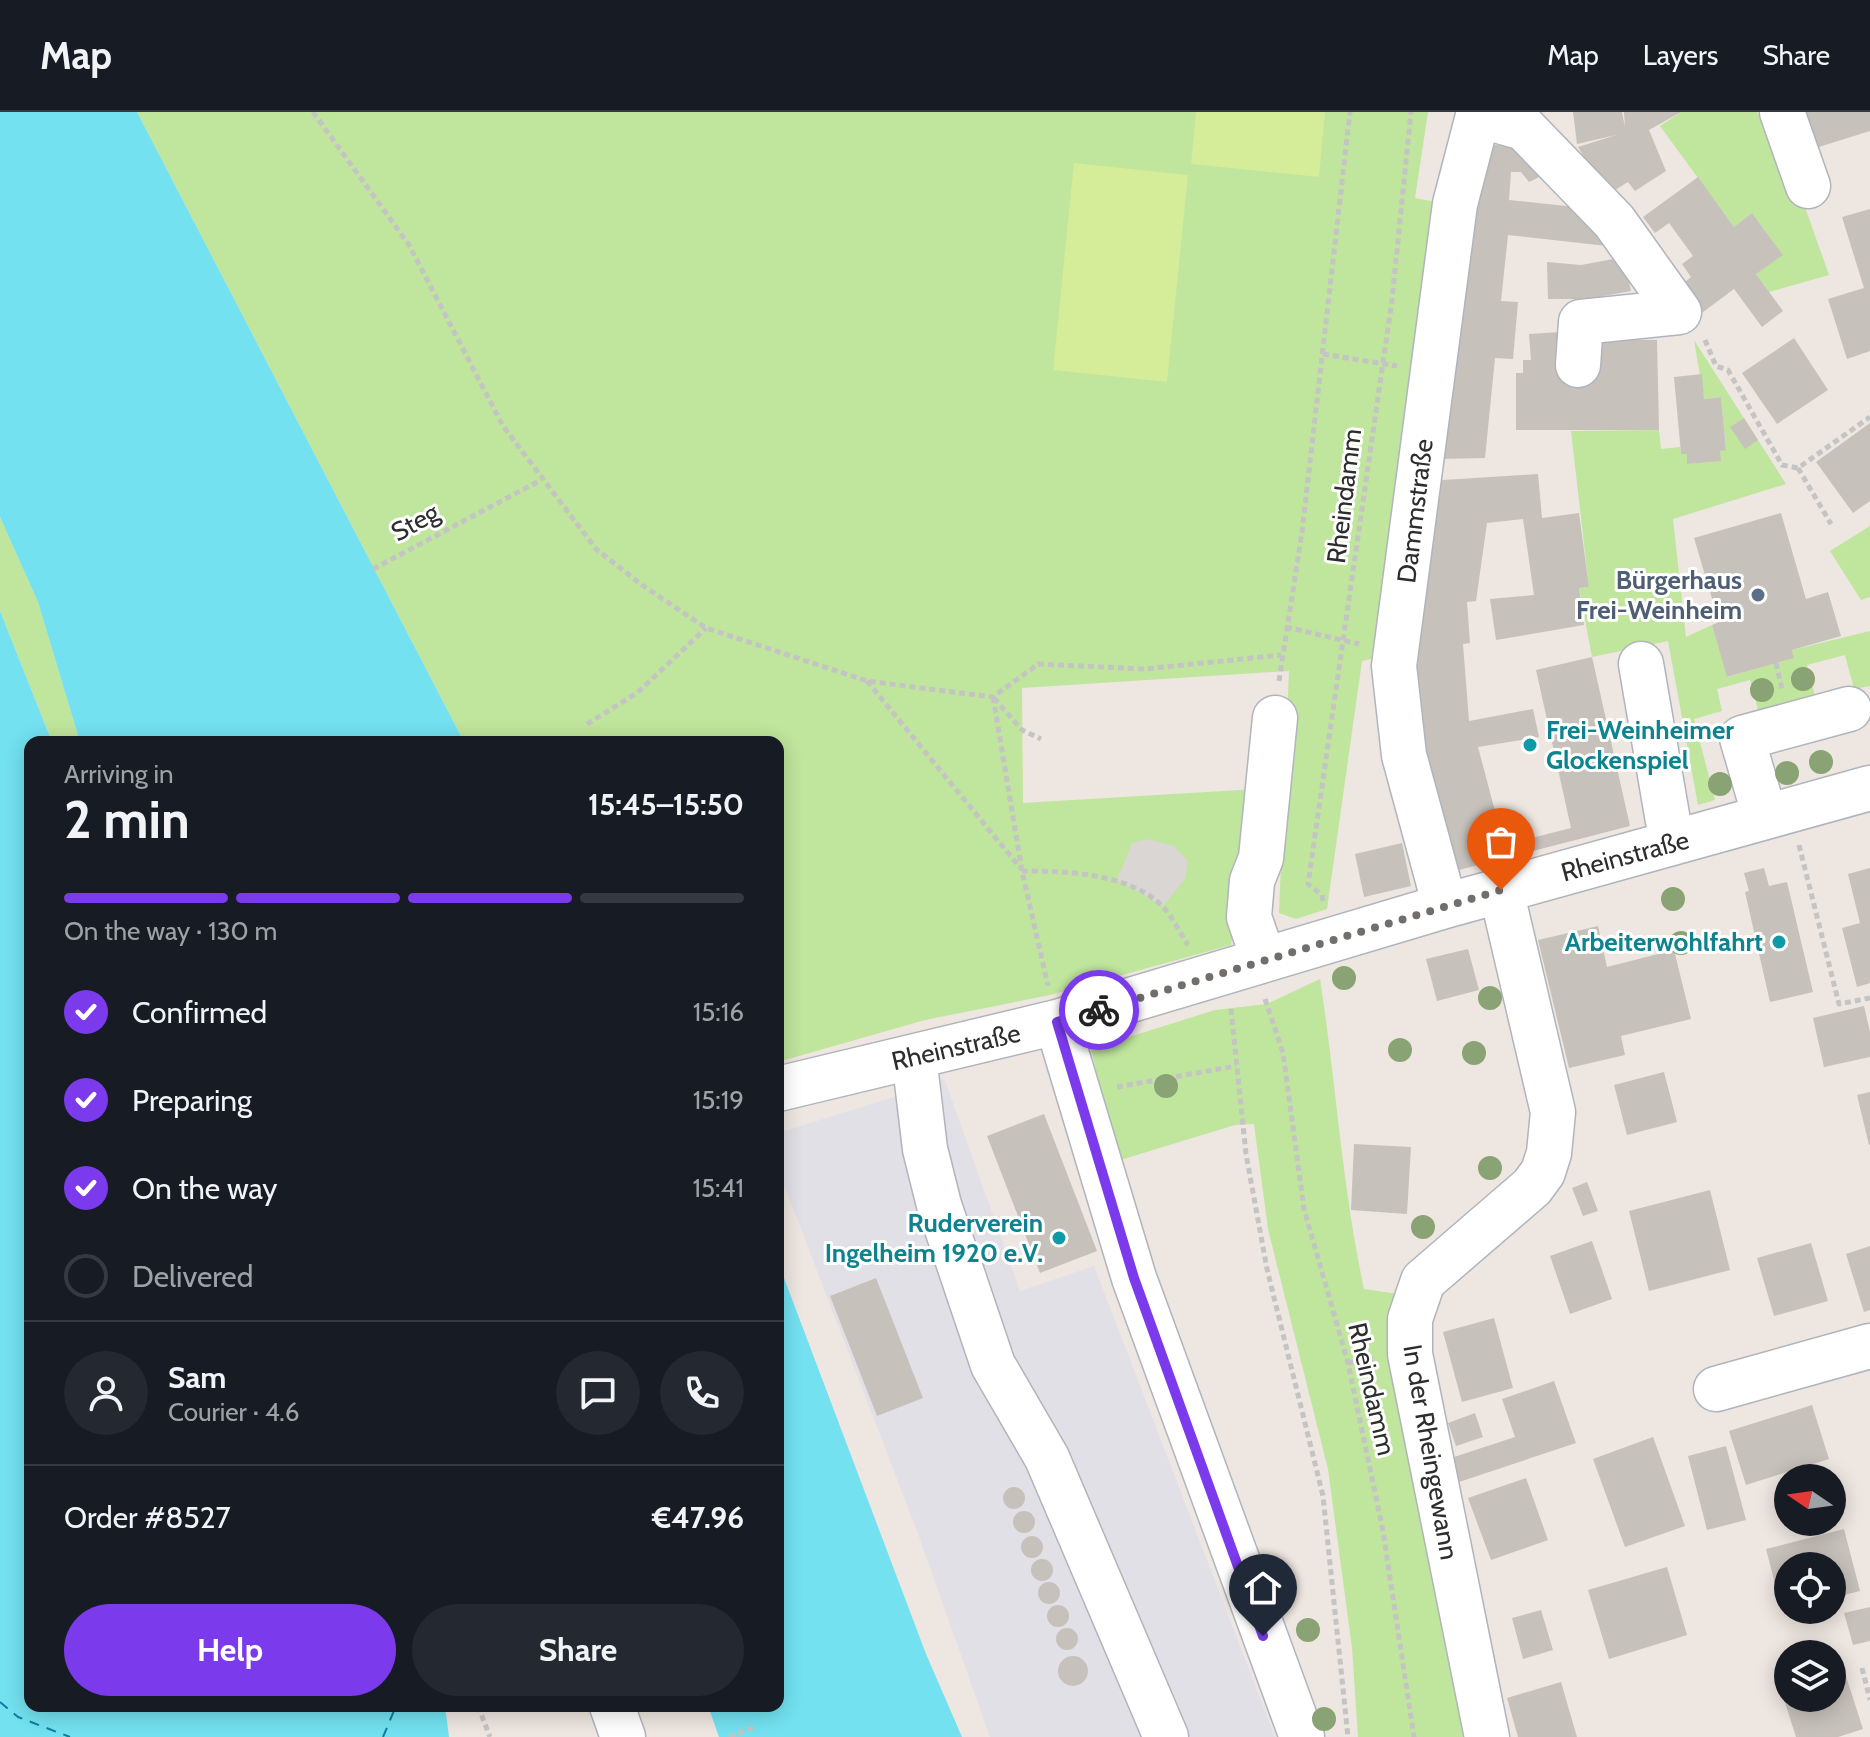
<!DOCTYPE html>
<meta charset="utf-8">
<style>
:root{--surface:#171b24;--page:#242831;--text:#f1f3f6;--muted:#9ea1a6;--line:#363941;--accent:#7c3aed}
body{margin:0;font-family:Cabin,sans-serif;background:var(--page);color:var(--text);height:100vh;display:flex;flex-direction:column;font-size:30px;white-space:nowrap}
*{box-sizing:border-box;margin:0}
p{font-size:26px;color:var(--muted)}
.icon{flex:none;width:44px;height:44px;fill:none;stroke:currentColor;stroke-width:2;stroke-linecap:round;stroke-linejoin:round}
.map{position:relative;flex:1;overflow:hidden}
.sheet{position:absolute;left:24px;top:624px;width:760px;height:976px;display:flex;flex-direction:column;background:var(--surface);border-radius:16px;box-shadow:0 4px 20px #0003}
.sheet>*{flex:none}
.needle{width:52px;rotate:283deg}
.controls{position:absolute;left:1774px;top:1352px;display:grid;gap:16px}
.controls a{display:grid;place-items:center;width:72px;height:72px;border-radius:50%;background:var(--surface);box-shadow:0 4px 20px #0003;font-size:40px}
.pin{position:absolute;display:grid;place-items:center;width:68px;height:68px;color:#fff;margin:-82px -34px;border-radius:50% 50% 50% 0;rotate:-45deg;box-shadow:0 0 8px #0007}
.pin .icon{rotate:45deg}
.courier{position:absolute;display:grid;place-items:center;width:80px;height:80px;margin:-40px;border:6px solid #7c3aed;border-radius:50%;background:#fff;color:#222;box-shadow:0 2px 10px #0007}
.summary em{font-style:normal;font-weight:700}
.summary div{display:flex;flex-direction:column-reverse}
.summary{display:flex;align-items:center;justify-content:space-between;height:136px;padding:0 40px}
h1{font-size:52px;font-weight:700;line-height:60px}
.bar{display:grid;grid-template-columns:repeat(4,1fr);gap:12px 8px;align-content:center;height:96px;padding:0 40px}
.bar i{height:10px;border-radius:6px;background:var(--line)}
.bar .on{background:var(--accent)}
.bar p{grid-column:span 4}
.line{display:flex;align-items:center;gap:20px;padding:0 40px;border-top:2px solid var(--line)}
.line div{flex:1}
.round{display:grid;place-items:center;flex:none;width:84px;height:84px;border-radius:42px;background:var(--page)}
ol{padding:0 40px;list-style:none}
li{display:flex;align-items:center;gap:24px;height:88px}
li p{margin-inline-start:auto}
li .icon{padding:8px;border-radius:50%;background:var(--accent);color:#fff;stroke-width:4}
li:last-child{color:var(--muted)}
li i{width:44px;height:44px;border:4px solid var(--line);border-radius:50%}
.button{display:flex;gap:16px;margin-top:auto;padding:16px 40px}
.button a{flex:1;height:92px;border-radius:48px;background:var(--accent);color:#fff;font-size:32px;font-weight:700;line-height:92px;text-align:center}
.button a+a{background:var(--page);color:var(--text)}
header{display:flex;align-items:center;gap:48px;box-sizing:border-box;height:112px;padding:0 40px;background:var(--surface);border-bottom:2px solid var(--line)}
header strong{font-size:38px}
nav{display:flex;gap:44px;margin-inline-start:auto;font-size:28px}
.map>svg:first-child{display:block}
</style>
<header>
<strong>Map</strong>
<nav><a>Map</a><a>Layers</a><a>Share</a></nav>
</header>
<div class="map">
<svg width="1870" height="1625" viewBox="0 0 1870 1625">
<rect width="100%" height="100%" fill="#eee6e0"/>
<path fill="#e1e0e7" d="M944,966L1020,1179L1094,1154L1275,1625H990L917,1419L778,1057V1021L939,971Z"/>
<path fill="#c0e59d" d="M137,0H1428L1415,86L1436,90L1377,546L1362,549L1327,797L1296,807L1279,801L1289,559L1022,576L1023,691L1257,677L1231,833L1050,883L925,908L778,950V630H464Z
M1681,0H1757L1760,6L1772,2L1829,163L1769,180L1756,162L1782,142L1752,101L1734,115L1660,14Z
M1694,228L1786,372L1673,407L1686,525L1712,513L1728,565L1793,546L1792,538L1870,519V574L1854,577L1845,543L1807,553L1816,588L1759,602L1750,568L1717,577L1722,599L1694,607L1715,688L1698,693L1668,529L1592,545L1579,476L1589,475L1571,319L1659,318L1661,337L1680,335L1681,342H1687V352L1720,348V339L1726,337L1721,285L1704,287Z
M0,405L38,490L80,630H52L0,499Z
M1870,414V485L1861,488L1830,439Z
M1320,867C1336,970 1342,1075 1364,1177L1398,1182L1470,1625H1358L1352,1536L1328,1357L1268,1117L1254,1012L1235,1013L1117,1049L1091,937L1215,898L1267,892Z"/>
<path fill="#d5ec98" d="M1196,0H1325L1319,65L1191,52Z
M1074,51L1188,63L1167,270L1053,258Z"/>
<path fill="#dad6d3" d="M1148,727L1174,734L1188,749L1185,767L1163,794L1117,768L1132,731Z"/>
<path fill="#73e1f0" d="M0,0H137L464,630H80L38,490L0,405Z
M0,499L52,630H30V1594H445L449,1625H0Z
M778,1150L926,1542L962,1625H719L708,1594H778Z"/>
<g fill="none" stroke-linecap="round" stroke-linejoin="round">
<path stroke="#0d7e9b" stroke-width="2" stroke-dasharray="10 8" stroke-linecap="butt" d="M0,1590L18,1605L70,1625
M383,1625L396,1594"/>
</g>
<path fill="#c7c1bb" d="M1573,0H1622L1625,15L1624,0H1681L1649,18L1666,59L1635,79L1628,70L1607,83L1578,35L1616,23L1577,32Z
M1794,0H1870V19L1806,39Z
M1478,32L1530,35L1552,59L1529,70L1521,60H1511L1509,88L1585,96L1616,135L1508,123L1501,189L1518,190L1513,247L1495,246L1485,346L1439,347Z
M1698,65L1734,115L1752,101L1783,143L1756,162L1783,199L1762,215L1734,177L1699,203L1679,175L1691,165L1682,152L1693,144L1669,111L1655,121L1643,105Z
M1870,97V239L1847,247L1828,187L1864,176L1842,105Z
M1624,145L1631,179L1587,187H1548L1547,150L1581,153Z
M1560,220L1597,228H1657L1659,318H1516V261H1523V248H1531L1529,222Z
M1794,226L1828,278L1777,312L1742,261Z
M1702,262L1704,287L1721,285L1726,338L1720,339L1721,349L1687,352V342H1681L1674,265Z
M1744,306L1758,328L1745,337L1730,315Z
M1870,311V389L1853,401L1816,350Z
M1538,362L1542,406L1579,401L1589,475L1579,476L1584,513L1496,528L1490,487L1534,483L1523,407L1487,411L1476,489L1467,490L1470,531L1463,532L1469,609L1533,597L1539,625L1478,635L1504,733L1571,716L1536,558L1592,545L1630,714L1451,760L1420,613L1409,537L1427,369Z
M1781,401L1806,487L1828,480L1841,524L1792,538L1794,546L1727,565L1712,513L1719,510L1694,426Z
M1402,731L1411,774L1364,785L1355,742Z
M1764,756L1769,774L1787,770L1813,880L1770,890L1745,780L1749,779L1744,761Z
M1870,756V871L1857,875L1842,816L1860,811L1848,762Z
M1598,814L1607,855L1674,838L1691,907L1621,924L1625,943L1569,956L1538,828Z
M1468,837L1479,878L1437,889L1426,847Z
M1864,894L1870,920V945L1824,955L1813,906Z
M1664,960L1677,1010L1627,1023L1614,973Z
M1870,980V1033H1869L1857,983Z
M1044,1002L1097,1139L1040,1161L987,1024Z
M1354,1032L1411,1035L1407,1102L1351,1098Z
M1587,1070L1598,1099L1583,1104L1572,1076Z
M1710,1078L1730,1158L1649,1179L1629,1099Z
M1592,1129L1612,1187L1570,1202L1550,1144Z
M1811,1131L1828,1189L1774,1204L1757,1146Z
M1870,1134V1198L1864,1200L1846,1142Z
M876,1166L923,1286L877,1304L830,1184Z
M1494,1206L1513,1276L1462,1290L1443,1220Z
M1554,1269L1576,1331L1459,1370L1451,1346L1515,1325L1502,1287Z
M1812,1293L1829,1347L1746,1373L1729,1319Z
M1475,1301L1483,1325L1456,1334L1448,1311Z
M1653,1325L1685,1414L1625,1435L1593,1347Z
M1726,1334L1746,1408L1707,1418L1688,1344Z
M1526,1366L1548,1428L1491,1448L1468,1386Z
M1003 1386a11 11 0 1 1 22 0a11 11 0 1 1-22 0Z
M1013 1410a11 11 0 1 1 22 0a11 11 0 1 1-22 0Z
M1844,1417L1860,1479L1832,1486V1454H1788V1498L1782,1499L1766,1437Z
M1021 1435a11 11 0 1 1 22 0a11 11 0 1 1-22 0Z
M1031 1458a11 11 0 1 1 22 0a11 11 0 1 1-22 0Z
M1667,1455L1687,1523L1609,1547L1588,1478Z
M1038 1481a11 11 0 1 1 22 0a11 11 0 1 1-22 0Z
M1047 1504a11 11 0 1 1 22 0a11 11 0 1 1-22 0Z
M1870,1495V1529L1853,1533L1844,1501Z
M1541,1498L1553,1538L1523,1547L1512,1506Z
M1056 1527a11 11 0 1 1 22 0a11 11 0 1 1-22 0Z
M1058 1559a15 15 0 1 1 30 0a15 15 0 1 1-30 0Z
M1844,1558L1863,1617L1838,1625H1796L1781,1578L1788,1576V1586H1832V1562Z
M1561,1570L1577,1625H1518L1507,1586Z"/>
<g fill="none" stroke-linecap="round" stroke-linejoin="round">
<g stroke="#b0b4bd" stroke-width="47">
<path id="minor" d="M1782,0L1808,74
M1478,3L1524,16L1614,109L1679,200L1581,210L1578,253
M1641,552L1668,709
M1765,705L1742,626L1849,597
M1445,794L1404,643L1394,554L1455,92L1479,0
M1259,834L1249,805L1252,769L1261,746L1275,606
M1057,910L1134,1166L1302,1625
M914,945L925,1037L939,1093L993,1253L1047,1346L1166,1625
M778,977L1057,910L1445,794L1870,676
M1716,1277L1870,1234
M612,1594L623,1625
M1487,1625L1410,1242V1207L1423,1169L1532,1075L1543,1060L1549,1041L1553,1000L1501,778"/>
</g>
<path stroke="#c4c4c4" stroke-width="5" stroke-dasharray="6 4" stroke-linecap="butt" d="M313,0L409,133L503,314L596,437L642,473L706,516L867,569L993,585L1038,552L1145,557L1281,543
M1705,228L1716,254L1728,258L1782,353L1798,356L1870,305
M1323,242L1397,254
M1798,356L1831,412
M373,457L541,368
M1286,515L1359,532
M1776,551L1782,577
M867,569L1022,758
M1279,569L1302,420L1350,0
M993,585L1022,759L1048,874
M994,586L1022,618L1041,627
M587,612L637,581L706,516
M1799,733L1839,892L1870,886
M1022,759C1066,759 1132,761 1164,796C1173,806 1180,821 1188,833
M1323,789L1322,783L1308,772L1392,188L1411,0
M1265,887L1283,941L1304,1097L1348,1251L1383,1419L1414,1625
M1231,897L1246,1042L1267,1157L1323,1384L1348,1625
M1117,975L1236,954
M1348,1251L1373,1247
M1862,1556L1870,1588
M478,1594L490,1625
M729,1625L757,1614"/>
<use href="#minor" stroke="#fff" stroke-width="44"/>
</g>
<g fill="#8aa374">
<circle cx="1803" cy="567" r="12"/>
<circle cx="1762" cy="578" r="12"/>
<circle cx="1821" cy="650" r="12"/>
<circle cx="1787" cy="661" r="12"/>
<circle cx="1720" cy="672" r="12"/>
<circle cx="1673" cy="787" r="12"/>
<circle cx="1681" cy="831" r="12"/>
<circle cx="1344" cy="866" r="12"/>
<circle cx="1490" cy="886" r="12"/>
<circle cx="1400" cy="938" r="12"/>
<circle cx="1474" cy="941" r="12"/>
<circle cx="1166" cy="974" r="12"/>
<circle cx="1490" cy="1056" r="12"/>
<circle cx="1423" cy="1115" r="12"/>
<circle cx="1308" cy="1518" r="12"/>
<circle cx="1324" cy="1607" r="12"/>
</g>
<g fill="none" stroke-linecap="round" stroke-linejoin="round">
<path stroke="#716e6c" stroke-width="8" stroke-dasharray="0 14.4" d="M1099,898L1501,778"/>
<path stroke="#7c3aed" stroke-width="10" d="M1099,898L1057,910L1134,1166L1263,1524"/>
</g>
<circle fill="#5c6f8a" stroke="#fff" stroke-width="3" cx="1758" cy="483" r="8"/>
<g fill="#0f9aa8" stroke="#fff" stroke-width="3">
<circle cx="1530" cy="633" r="8"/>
<circle cx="1779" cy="830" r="8"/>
<circle cx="1059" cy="1126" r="8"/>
</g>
<g text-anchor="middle" stroke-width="6" stroke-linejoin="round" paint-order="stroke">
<g font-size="26" fill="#2d2d2d" stroke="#fff">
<text transform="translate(1344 384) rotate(-83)" y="9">Rheindamm</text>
<text transform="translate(1415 399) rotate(-83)" y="9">Dammstraße</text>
<text transform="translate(415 410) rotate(-29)" y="9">Steg</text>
<text transform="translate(1625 744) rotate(-15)" y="9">Rheinstraße</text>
<text transform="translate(956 935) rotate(-13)" y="9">Rheinstraße</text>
<text transform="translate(1372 1277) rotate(77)" y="9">Rheindamm</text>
<text transform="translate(1431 1340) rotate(80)" y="9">In der Rheingewann</text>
</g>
<g font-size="26" font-weight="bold" fill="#4e5e75" stroke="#fff" text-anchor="end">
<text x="1742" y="477">Bürgerhaus<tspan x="1742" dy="30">Frei-Weinheim</tspan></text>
</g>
<g font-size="26" font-weight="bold" fill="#0d838f" stroke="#fff" text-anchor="end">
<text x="1546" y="627" text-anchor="start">Frei-Weinheimer<tspan x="1546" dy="30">Glockenspiel</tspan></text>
<text x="1763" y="839">Arbeiterwohlfahrt</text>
<text x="1043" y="1120">Ruderverein<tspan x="1043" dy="30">Ingelheim 1920 e.V.</tspan></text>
</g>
</g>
</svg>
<div class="controls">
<a><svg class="needle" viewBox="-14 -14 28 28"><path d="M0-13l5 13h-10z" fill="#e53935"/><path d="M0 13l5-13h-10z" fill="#9ea1a6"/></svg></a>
<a><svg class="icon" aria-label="locate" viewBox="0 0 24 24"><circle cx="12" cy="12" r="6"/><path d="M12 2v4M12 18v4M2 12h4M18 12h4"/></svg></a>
<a><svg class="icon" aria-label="layers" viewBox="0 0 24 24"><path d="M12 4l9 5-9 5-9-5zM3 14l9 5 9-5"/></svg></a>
</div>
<div class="pin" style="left:1501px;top:778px;background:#ea580c"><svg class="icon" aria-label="bag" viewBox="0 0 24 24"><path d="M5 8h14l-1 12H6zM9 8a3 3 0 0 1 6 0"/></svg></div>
<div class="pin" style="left:1263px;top:1524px;background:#1f2937"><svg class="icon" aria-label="home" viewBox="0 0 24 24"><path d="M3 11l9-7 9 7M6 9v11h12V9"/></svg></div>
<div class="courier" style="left:1099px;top:898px"><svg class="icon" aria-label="bike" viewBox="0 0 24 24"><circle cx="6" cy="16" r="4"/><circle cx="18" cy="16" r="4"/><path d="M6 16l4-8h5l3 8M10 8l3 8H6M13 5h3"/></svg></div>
<section class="sheet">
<div class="summary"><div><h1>2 min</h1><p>Arriving in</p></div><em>15:45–15:50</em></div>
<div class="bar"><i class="on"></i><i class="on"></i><i class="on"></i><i></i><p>On the way · 130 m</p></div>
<ol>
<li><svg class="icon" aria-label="check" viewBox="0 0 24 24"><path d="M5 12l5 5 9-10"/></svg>Confirmed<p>15:16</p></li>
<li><svg class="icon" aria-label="check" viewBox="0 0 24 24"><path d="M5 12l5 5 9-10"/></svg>Preparing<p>15:19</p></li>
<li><svg class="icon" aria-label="check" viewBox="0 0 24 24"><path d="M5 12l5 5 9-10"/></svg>On the way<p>15:41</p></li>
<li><i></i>Delivered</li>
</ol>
<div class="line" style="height:144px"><a class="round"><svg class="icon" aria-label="person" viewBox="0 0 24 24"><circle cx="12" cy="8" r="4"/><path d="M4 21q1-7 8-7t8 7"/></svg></a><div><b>Sam</b><p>Courier · 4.6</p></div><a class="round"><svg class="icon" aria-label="chat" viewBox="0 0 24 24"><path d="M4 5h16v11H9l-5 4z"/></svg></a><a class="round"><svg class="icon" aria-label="phone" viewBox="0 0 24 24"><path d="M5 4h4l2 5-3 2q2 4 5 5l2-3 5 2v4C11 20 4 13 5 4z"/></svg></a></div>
<div class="line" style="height:104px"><div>Order #8527</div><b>€47.96</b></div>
<div class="button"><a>Help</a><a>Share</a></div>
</section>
</div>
